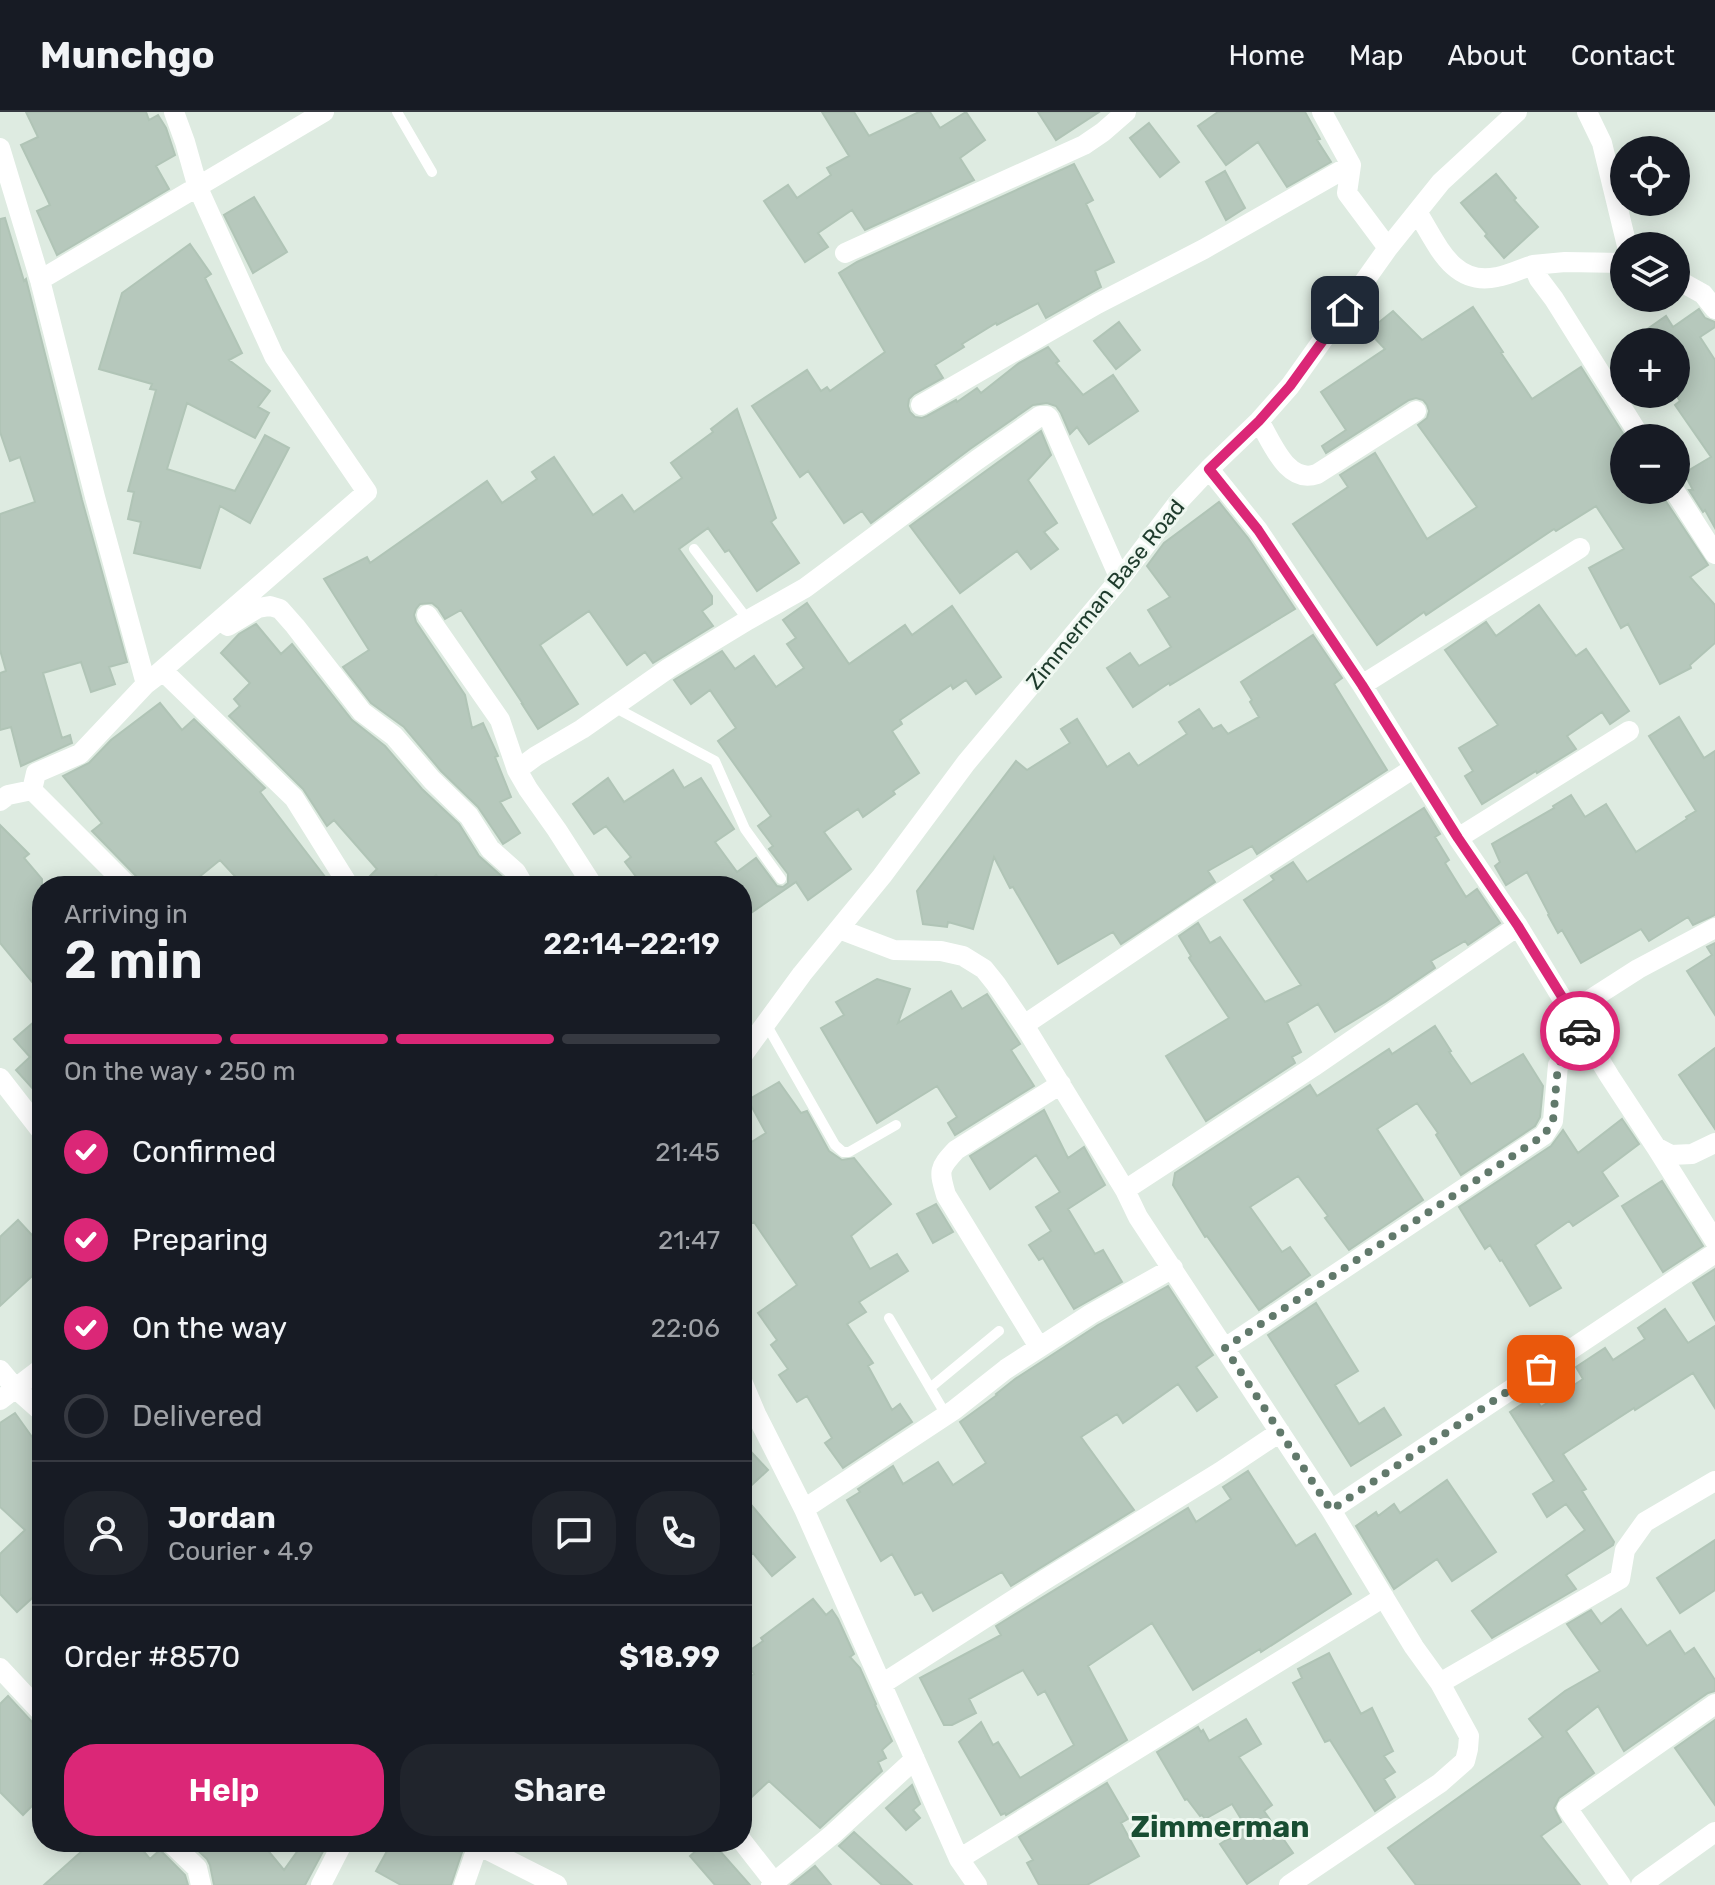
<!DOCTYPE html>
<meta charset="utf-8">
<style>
:root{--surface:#171b24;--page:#20242c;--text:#f1f3f6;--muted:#9ea1a6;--line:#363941;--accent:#db2777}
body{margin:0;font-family:Rubik,sans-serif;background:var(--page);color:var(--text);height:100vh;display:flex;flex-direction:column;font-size:30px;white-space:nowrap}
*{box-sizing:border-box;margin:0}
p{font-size:26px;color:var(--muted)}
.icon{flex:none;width:44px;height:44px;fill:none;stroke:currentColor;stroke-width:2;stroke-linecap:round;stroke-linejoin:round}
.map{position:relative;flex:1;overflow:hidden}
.details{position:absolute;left:32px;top:764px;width:720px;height:976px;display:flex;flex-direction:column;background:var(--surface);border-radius:32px;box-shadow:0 4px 20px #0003}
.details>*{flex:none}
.buttons{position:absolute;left:1610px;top:24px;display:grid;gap:16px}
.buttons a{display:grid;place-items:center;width:80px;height:80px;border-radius:50%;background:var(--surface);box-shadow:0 4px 20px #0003;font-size:40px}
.pin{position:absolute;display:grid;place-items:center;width:68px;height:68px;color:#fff;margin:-34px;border-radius:16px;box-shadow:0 4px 12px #0006}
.courier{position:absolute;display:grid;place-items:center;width:80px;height:80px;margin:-40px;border:6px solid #db2777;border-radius:50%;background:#fff;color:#222;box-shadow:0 2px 10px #0007}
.overview em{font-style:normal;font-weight:600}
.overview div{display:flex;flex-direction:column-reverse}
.overview{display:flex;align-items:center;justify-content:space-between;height:136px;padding:0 32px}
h1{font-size:52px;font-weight:600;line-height:60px}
.bar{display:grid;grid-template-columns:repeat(4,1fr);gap:12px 8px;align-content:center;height:96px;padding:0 32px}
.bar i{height:10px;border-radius:6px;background:var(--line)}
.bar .on{background:var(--accent)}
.bar p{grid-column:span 4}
.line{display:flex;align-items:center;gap:20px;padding:0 32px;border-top:2px solid var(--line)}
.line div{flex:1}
.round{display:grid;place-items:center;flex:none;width:84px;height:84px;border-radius:32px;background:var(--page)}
ol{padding:0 32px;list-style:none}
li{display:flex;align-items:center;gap:24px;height:88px}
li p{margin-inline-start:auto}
li .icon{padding:8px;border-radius:50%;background:var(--accent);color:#fff;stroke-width:4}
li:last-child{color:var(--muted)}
li i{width:44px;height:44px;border:4px solid var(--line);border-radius:50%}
.action{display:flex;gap:16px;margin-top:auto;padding:16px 32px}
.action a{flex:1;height:92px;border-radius:32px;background:var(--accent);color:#fff;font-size:32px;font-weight:600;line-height:92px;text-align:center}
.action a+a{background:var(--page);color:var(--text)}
header{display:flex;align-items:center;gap:48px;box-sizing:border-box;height:112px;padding:0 40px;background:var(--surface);border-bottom:2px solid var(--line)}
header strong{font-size:38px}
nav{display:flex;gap:44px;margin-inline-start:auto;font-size:28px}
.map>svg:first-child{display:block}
</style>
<header>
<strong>Munchgo</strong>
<nav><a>Home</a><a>Map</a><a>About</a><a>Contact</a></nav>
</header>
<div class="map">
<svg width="1715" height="1773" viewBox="0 0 1715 1773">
<rect width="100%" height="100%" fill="#deebe1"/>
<path fill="#b6c8bc" stroke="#b0c4b6" stroke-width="2" d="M26,0H146L149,8L158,3L166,16L175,43L156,54L169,77L57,143L37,99L50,93L21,33L38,25Z
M822,0H854L869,24L919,0H930L940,16L966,0L985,28L960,46L974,68L865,118L852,98L818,121L828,135L805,150L764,89L788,73L797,86L831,63L827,56L849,44Z
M1038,0H1099L1056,28Z
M1218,0H1305L1320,27L1317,28L1331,50L1287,75L1258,30L1226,53L1198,14Z
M1149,11L1179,50L1160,65L1130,26Z
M1074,52L1093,88L1086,92L1114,150L1095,159L1101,175L1046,206L1038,191L997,213L996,211L962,232L964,235L935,253L943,266L914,282L909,287L908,294L910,300L915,305L922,306L927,304L956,288L957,290L977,276L981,281L1019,251L1048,235L1059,249L1056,251L1083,283L1113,263L1138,299L1089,332L1077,315L1070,322L1061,301L1056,294L1047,291L1033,293L970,337L871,411L862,399L844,411L808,359L800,365L752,294L807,258L821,279L827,275L830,279L885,240L839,161L857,150Z
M1225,59L1245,96L1226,108L1206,70Z
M1496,62L1516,86L1514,88L1538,115L1504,146L1485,124L1487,122L1461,91Z
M254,85L287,140L253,161L224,103Z
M5,106L24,169L26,167L27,171L82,388L127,550L109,555L115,572L91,580L81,550L43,561L62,626L70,623L72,631L21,654L11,615L0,618V561L6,559L0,538V402L35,390L20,345L10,349L0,320V107Z
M190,132L211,162L205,166L242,241L229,248L270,279L258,295L269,301L255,326L187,291L167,357L235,379L265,323L289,336L250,411L220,394L200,456L134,441L141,410L128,407L134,380L128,379L156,278L150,277L152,272L99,257L122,181Z
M1473,195L1503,240L1501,241L1532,287L1581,255L1624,323V378H1661L1663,385L1708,453L1690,465L1715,493V531L1690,553L1691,556L1660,572L1628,512L1621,516L1589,456L1624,437L1596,394L1556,419L1554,417L1426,503L1424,500L1377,533L1293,412L1348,375L1340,363L1375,341L1427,427L1477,395L1418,313L1427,306L1429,299L1427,293L1423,288L1416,286L1409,288L1326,341L1322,334L1346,318L1321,280L1385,237L1368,219L1393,199L1422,228Z
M1699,197L1705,206L1715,210V215L1700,225L1715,248V416L1705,398L1703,400L1689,378H1693L1684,361L1711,345L1675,293L1680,289L1676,283V230H1629L1666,204L1673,215Z
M1119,210L1140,238L1116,257L1094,229Z
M737,297L776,406L771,410L799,451L757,479L729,438L725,440L708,416L679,437L712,484V492L702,499L713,514L653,551L645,540L627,553L589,499L540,533L578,592L538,617L522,592H523L461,498L445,507L438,496L432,491L420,492L416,497L414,503L416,510L465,583L472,616L483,611L498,644L495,645L511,685L500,690L520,721L503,732L478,695L441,659L404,615L371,591L343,555L369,538L324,467L367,445L370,451L487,369L502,391L537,367L532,360L554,345L593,403L622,383L634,400L682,366L671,351L713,320L711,317Z
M1041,319L1051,343L1028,368L1057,411L1044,420L1058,437L1031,457L1017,439L960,481L910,414Z
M1219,390L1248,426L1295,497L1170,573L1169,571L1133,595L1107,556L1130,541L1139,554L1171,535L1148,498L1170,485L1147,454L1164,431Z
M807,491L849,552L905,513L912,523L952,494L1001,565L976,582L966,568L953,577L951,573L900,608L902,612L892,619L919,661L893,679L895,682L863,705L858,697L824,720L851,757L808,788L796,770L742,807V774H643L625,750L631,745L606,714L594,722L573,692L608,666L624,690L673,658L684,676L701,666L734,717L715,730L737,760L756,746L777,774L783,775L788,771V762L769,737L773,734L758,714L771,704L718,629L736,616L710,578L691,592L674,568L722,539L735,557L754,544L776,575L804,556L787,532L796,526L783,508Z
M1539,493L1576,544L1586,537L1629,599L1610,612L1602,600L1567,624L1576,637L1537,661L1536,659L1482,692L1465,664L1473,659L1459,636L1498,613L1445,538L1486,510L1496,524Z
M256,512L281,542L292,532L352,608L385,634L422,677L459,712L479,744L506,768L509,774H445L436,763L425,774H380L370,764L377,757L334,708L327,714L303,677L229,604L240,594L234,587L250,571L221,541L239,522Z
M1313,523L1342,566L1334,572L1387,658L1257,742L1252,734L1208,759L1215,770L1121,832L1113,820L1058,852L1013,775L1010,776L994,745L973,817L948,810L947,815L923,812L917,779L1016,649L1027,658L1070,631L1061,617L1077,607L1107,655L1129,641L1138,654L1187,622L1179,610L1199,597L1213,617L1221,613L1228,622L1259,605L1250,590L1252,588L1241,570Z
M160,591L182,618L194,607L265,676L260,680L332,774H244L220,748L188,774H143L137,765L92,719L102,711L63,664L89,651L111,628Z
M1679,605L1704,646L1715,639V803L1693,813L1688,805L1649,829L1641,817L1581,851L1562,818L1558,821L1548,803L1549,802L1527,760L1506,773L1495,754L1500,750L1492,732L1554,696L1553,694L1571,683L1585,705L1606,692L1636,740L1687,707L1686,705L1696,699L1649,624Z
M1424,696L1440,722L1435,725L1449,748L1445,751L1466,785L1477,777L1500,811L1468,833L1465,829L1431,849L1435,856L1385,890L1335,920L1318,892L1287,911L1301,940L1292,945L1295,951L1206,1009L1166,944L1229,906L1189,846L1191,844L1179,824L1198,811L1210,831L1220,825L1265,890L1301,873L1244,788L1274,768L1271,764L1293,750L1307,770Z
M0,713L29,742L24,746L42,767V882L0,831Z
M1715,831V903L1687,859L1712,843L1707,835Z
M877,867L910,877L898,911L951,879L962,897L987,882L1020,932L1011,938L1034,974L955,1023L948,1011L957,1005L937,974L877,1011L821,916L844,903L836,890Z
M42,903V987L16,958L30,945L14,927Z
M1435,914L1451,939L1449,940L1471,972L1523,942L1543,974L1540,1005L1535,1014L1461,1063L1436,1023L1438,1021L1417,991L1377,1017L1423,1088L1349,1138L1325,1106L1328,1104L1298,1064L1250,1095L1282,1140L1290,1135L1310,1163L1259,1198L1207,1124L1205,1125L1173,1073L1175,1061L1310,973L1317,984L1389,937L1392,942Z
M1715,936V1017L1679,963Z
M779,970L801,1001L807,999L829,1039L842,1048L854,1046L891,1092L851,1124L870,1157L897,1142L908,1159L859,1190L866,1200L847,1212L873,1251L868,1254L892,1298L900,1292L912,1310L843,1356L825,1331L832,1326L807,1284L797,1290L779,1263L788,1257L771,1233L777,1228L758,1201L797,1173L754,1110L742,1117V1036L766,1021L748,988Z
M1044,998L1068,1046L1084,1035L1105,1073L1068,1097L1095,1142L1103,1138L1122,1170L1074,1197L1043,1146L1039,1148L1029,1133L1051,1119L1036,1095L1060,1080L1036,1043L990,1077L970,1044Z
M1622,1007L1639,1032L1602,1060L1618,1084L1573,1114L1569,1109L1535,1133L1561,1176L1530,1194L1502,1148L1500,1149L1490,1133L1485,1137L1459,1095L1551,1034L1563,1018L1578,1041Z
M1662,1069L1703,1134L1663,1160L1622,1094Z
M936,1092L953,1120L933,1131L917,1102Z
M18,1108L42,1134V1155L0,1194V1125Z
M1715,1157V1208L1693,1171Z
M1168,1174L1213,1243L1196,1255L1217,1285L1197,1299L1178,1272L1123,1311L1117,1302L1081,1325L1134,1398L1011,1474L1002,1460L933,1499L922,1480L915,1483L892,1442L881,1449L847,1388L860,1380L858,1377L893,1354L903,1372L938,1350L953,1373L986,1351L960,1310L997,1283L996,1282L1015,1267L1098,1213Z
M1316,1191L1358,1259L1335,1273L1359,1312L1384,1296L1401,1323L1351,1354L1268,1223Z
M1665,1197L1688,1231L1715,1214V1296L1693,1261L1635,1298L1634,1296L1563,1342L1586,1377L1582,1379L1614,1430L1613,1433L1566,1463L1576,1477L1492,1526L1472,1499L1585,1418L1566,1392L1547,1405L1533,1382L1554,1369L1510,1300L1534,1284L1541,1295L1583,1267L1576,1255L1605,1236L1613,1248L1645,1227L1638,1216Z
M15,1301L42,1339V1477L17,1500L0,1482V1442L25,1418L0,1395V1311Z
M742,1330L768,1358L742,1382Z
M1248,1359L1296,1434L1315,1422L1351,1482L1261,1540L1260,1537L1193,1578L1152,1511L1088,1554L1127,1628L1006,1703L1005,1701L1001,1703L959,1630L981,1610L993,1633L998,1630L1020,1666L1074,1633L1045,1579L1038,1583L1023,1558L969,1587L976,1601L952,1613H944L920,1566L1001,1523L996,1514L1188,1396L1196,1410L1231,1387L1223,1375Z
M1447,1368L1496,1440L1452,1469L1437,1447L1394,1477L1356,1414L1376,1400L1378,1404L1394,1392L1400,1401Z
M742,1382L795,1445L772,1464L753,1441L742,1451Z
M1715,1428V1478L1680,1501L1657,1466Z
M813,1487L826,1503L832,1498L838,1507L854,1542L850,1545L860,1556L876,1592L875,1593L892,1629L882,1638L886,1646L878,1650L882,1659L820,1716L769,1669L742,1694V1571L754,1562L742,1544L763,1529L761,1526Z
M1621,1497L1647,1534L1670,1519L1685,1542L1694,1536L1715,1568V1579L1708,1581L1624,1639L1598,1594L1566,1619L1594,1661L1559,1686L1554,1696L1561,1710L1541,1724L1580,1773H1416L1388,1736L1543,1625L1529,1607L1565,1579L1600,1559L1567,1512L1591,1498L1601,1512Z
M1329,1541L1361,1602L1372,1596L1393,1639L1384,1644L1395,1660L1384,1667L1395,1685L1375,1699L1330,1628L1325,1630L1293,1571L1302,1566L1298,1557Z
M8,1584L32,1610L42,1614V1684L23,1703L0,1680V1592Z
M1246,1607L1261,1632L1239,1645L1272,1693L1264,1699L1293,1741L1247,1772L1220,1732L1246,1715L1232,1692L1205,1707L1202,1703L1200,1704L1187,1687L1185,1688L1157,1640L1198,1615L1201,1620L1203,1618L1209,1629Z
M1715,1608V1693L1675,1636Z
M1107,1671L1128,1707L1121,1711L1139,1744L1087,1773H1039L1027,1751L1033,1748L1019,1725Z
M912,1673L920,1692L913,1698L920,1706L906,1718L886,1696Z
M854,1720L912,1773H882L839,1734Z
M92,1730H136L150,1747L160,1738L185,1763L188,1773H44Z
M189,1730H261L284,1758L304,1730H328L305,1773H214L210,1753L207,1747Z
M392,1730H422L462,1740L451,1773H401L376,1759Z
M706,1730H712L750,1773H715L690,1744Z
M815,1754L831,1773H791Z"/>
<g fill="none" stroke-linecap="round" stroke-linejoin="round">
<path stroke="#fff" stroke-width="10" d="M397,0L432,60
M694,437L748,508
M614,595L715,649L745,717L781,767
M766,912L835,1033L843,1040H849L896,1013
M889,1206L946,1303
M930,1276L999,1219"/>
<path stroke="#fff" stroke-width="20" d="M1322,0L1351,53L1347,81L1388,136
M1587,0L1602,31L1627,134
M0,36L40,168L95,385L146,572L367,380L274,244L198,76L185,30L174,0
M1417,100C1437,131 1452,175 1497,165C1509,163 1521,157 1533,153L1539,167L1554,187L1641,326
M845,141L1084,33L1103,20L1126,0
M1533,153L1565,150L1624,151
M1676,167L1703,182L1715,197
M40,168L324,0
M921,293L1097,192L1204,137L1351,53
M1259,309C1272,330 1287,373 1317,362L1416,299
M1209,357L1258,418L1362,573L1458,726L1518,814L1610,965L1656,1035L1671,1043L1692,1042L1715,1031
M1674,378L1715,442
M427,503L500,608L517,658
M228,514L258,496L270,494L280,497L295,514L362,600L394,624L432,668L469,704L490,737L516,760L524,774
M1362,573L1580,436
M32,678L128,774
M0,689L8,683L32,678L36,661L80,642L146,572L163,559L294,686L349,774
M1458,726L1629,619
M593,774L557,718L528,677L517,658L536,644L582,617L669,556L748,508L805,476L977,348L1040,304H1047L1049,306L1120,467
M839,817L894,838L941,839L963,844L984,857L996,872L1024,913L1125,1078L1313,955L1518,814
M1571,900L1638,857L1715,816
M1024,913L1193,799L1414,656
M742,944L802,862L882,764L966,651L1120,467L1180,388L1209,357L1259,309L1290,274L1388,136L1441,70L1517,0
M0,966L42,1020
M1656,1035L1715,1129
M1125,1078L1138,1105L1331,1398L1414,1535L1440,1571L1469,1624L1468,1637L1465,1649L1440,1671L1289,1773
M1039,1235L946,1083C939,1059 938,1057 956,1038L1061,972
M1225,1236L1544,1023L1553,1009L1558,953L1582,917
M0,1258L15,1276L42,1300
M742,1269L756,1302L804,1397L959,1747L977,1773
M0,1288L42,1256
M804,1397L954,1298L1006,1257L1091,1202L1173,1156
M1331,1398L1715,1141
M0,1556L42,1601
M1440,1571L1620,1467L1625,1438L1645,1410L1715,1369
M882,1572L1046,1467L1220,1360L1280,1320
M742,1729L774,1770
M170,1730L197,1756L201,1773
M478,1733L557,1773
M959,1747L1384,1485
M321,1773L343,1730
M464,1773L478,1733L474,1730
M771,1773L833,1722L915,1647
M1621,1773L1567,1696L1715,1592
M1641,1773L1715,1720"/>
</g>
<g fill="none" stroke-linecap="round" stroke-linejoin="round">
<path stroke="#61796b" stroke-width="8" stroke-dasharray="0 14.4" d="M1541,1257L1331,1398L1225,1236L1544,1023L1553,1009L1558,953L1580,919"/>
<path stroke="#db2777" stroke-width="10" d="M1345,198L1290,274L1259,309L1209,357L1258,418L1362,573L1458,726L1518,814L1582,917L1580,919"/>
</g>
<g text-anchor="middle" stroke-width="6" stroke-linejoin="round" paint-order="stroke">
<g font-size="22" fill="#1e3b2c" stroke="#eef7f0">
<text transform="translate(1105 482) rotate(-51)" y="8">Zimmerman Base Road</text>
</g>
<g font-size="30" font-weight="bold" fill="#194e33" stroke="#eef7f0">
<text x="1220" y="1725">Zimmerman</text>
</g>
</g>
</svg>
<div class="buttons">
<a><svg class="icon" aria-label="locate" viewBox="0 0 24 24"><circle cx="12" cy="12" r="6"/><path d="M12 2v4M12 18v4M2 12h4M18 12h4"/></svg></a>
<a><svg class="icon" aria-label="layers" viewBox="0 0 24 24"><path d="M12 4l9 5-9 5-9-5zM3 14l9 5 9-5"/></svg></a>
<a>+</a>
<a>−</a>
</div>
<div class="pin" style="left:1541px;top:1257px;background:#ea580c"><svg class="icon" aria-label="bag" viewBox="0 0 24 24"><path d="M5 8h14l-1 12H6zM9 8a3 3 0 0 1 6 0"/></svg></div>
<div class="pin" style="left:1345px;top:198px;background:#1f2937"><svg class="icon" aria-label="home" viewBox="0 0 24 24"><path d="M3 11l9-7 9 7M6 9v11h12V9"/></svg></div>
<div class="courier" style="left:1580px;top:919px"><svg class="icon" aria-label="car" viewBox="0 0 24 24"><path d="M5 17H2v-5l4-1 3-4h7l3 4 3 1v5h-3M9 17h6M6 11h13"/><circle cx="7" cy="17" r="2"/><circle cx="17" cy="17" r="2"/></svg></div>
<section class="details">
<div class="overview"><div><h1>2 min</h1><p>Arriving in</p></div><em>22:14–22:19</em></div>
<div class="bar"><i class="on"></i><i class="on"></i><i class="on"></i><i></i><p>On the way · 250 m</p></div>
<ol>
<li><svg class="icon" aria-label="check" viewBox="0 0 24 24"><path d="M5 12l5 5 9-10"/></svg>Confirmed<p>21:45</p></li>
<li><svg class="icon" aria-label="check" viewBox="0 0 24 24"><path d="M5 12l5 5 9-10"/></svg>Preparing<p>21:47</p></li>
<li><svg class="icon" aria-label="check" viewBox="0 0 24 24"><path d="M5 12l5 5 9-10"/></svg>On the way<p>22:06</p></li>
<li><i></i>Delivered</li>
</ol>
<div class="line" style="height:144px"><a class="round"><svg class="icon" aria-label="person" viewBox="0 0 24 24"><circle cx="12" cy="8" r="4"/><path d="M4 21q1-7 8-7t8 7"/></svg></a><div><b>Jordan</b><p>Courier · 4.9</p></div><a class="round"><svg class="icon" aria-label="chat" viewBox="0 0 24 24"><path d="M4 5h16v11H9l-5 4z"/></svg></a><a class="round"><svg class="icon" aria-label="phone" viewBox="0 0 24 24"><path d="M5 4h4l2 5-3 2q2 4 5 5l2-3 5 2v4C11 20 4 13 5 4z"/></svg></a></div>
<div class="line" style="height:104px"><div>Order #8570</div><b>$18.99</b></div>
<div class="action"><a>Help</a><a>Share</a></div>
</section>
</div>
